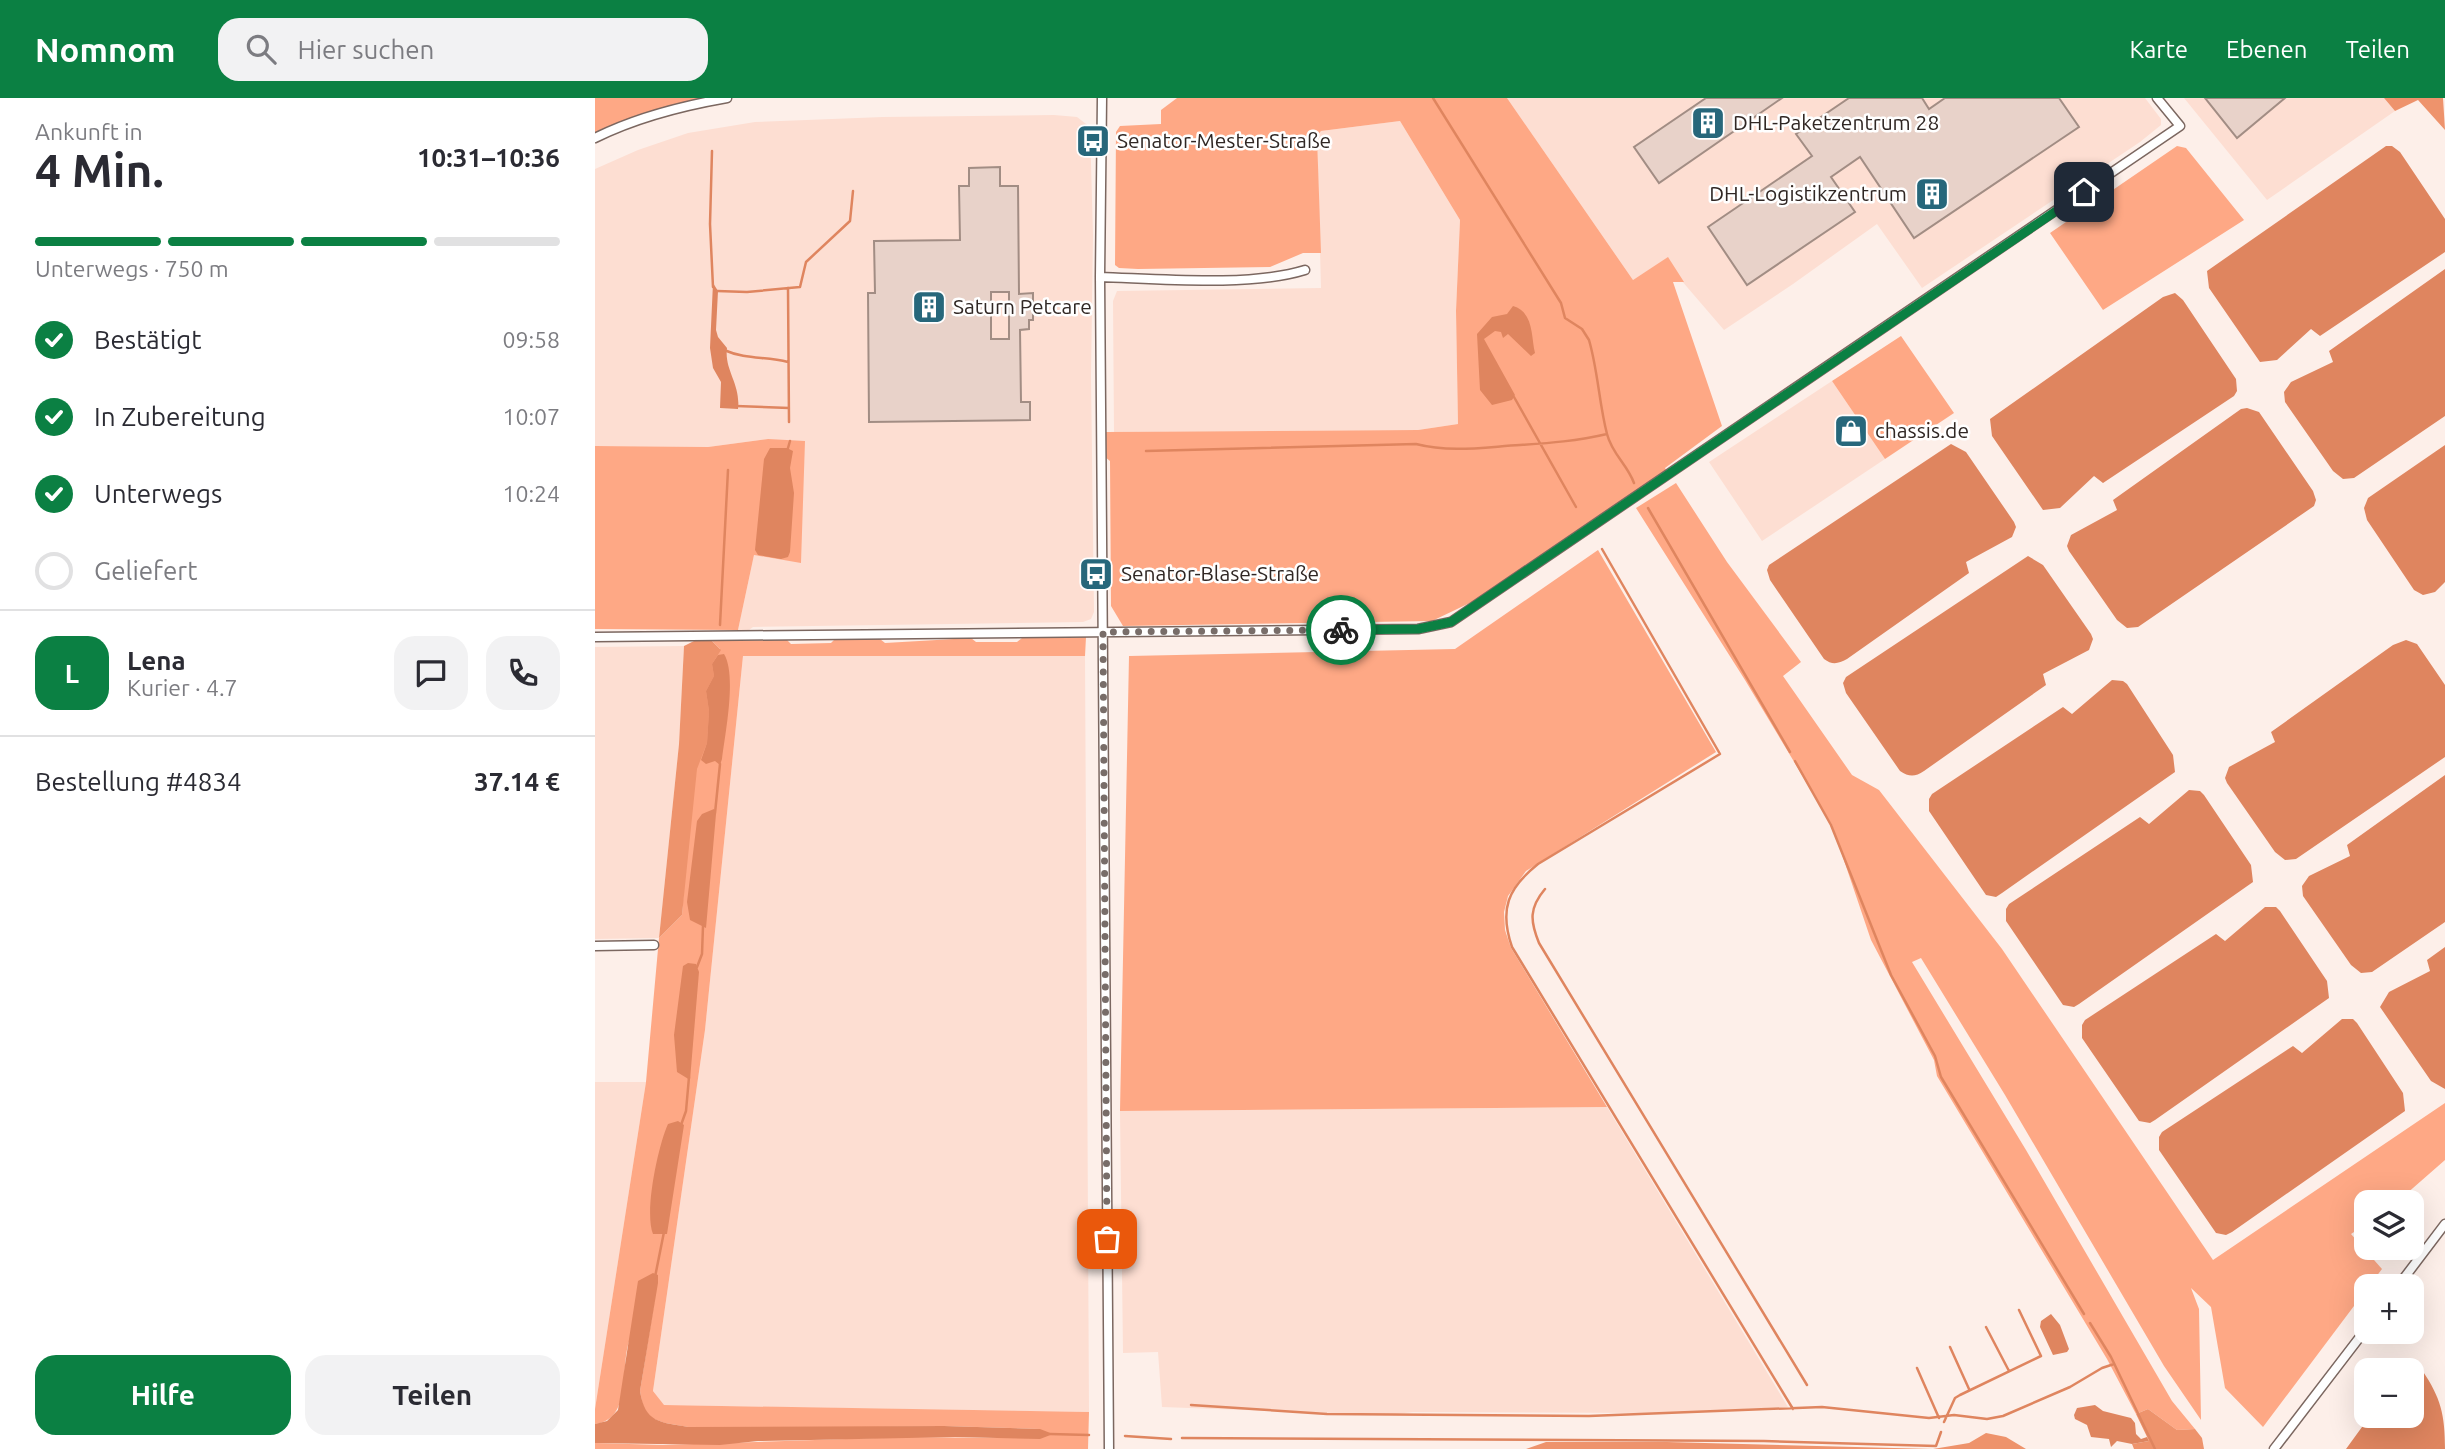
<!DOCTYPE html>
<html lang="de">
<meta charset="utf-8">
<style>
:root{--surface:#fff;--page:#f2f2f3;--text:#2b2b33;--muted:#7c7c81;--line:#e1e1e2;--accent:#0b8043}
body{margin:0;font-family:Ubuntu,sans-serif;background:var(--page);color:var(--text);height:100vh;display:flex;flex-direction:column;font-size:26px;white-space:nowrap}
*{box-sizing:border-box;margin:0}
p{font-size:23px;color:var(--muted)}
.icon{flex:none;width:38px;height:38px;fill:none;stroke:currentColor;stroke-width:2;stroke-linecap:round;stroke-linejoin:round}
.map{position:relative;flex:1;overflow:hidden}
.side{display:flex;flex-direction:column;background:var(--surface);width:595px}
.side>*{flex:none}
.fabs{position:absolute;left:1759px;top:1092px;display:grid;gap:14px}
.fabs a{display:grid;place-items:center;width:70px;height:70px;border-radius:14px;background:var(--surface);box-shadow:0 7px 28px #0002;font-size:35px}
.pin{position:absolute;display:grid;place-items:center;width:60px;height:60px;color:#fff;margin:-30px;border-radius:14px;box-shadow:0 4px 10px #0006}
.courier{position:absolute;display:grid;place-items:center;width:70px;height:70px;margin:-35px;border:5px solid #0b8043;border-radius:50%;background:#fff;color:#222;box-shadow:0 2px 9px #0007}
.summary em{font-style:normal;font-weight:700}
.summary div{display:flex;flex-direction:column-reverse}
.summary{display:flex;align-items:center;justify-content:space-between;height:119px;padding:0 35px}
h1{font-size:46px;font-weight:700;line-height:52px}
.bar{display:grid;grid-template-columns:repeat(4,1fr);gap:10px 7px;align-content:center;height:84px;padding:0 35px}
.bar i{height:9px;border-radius:5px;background:var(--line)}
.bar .on{background:var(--accent)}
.bar p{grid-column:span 4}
.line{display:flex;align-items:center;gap:18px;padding:0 35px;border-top:2px solid var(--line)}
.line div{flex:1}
.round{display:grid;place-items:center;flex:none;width:74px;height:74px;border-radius:21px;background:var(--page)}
ol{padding:0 35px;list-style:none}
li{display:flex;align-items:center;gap:21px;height:77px}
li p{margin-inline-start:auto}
li .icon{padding:7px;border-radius:50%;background:var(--accent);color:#fff;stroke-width:4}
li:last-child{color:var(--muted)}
li i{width:38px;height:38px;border:4px solid var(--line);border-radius:50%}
.button{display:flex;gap:14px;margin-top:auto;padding:14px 35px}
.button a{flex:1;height:80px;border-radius:21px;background:var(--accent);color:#fff;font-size:28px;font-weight:700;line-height:80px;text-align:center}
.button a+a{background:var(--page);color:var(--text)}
header{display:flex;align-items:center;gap:42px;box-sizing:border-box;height:98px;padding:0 35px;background:var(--accent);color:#fff}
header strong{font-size:33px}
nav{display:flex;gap:38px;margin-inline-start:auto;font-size:24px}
.search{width:490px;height:63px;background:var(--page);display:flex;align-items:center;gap:18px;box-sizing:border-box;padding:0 24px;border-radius:21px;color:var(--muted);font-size:26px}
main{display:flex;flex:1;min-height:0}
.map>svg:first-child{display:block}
</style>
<header>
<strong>Nomnom</strong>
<div class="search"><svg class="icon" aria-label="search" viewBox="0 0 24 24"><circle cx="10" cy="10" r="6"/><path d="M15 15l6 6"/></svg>Hier suchen</div>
<nav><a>Karte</a><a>Ebenen</a><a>Teilen</a></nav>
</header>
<main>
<section class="side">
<div class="summary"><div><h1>4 Min.</h1><p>Ankunft in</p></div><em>10:31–10:36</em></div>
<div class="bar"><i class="on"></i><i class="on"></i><i class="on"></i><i></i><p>Unterwegs · 750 m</p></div>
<ol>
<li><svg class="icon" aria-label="check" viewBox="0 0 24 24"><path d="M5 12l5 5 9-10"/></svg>Bestätigt<p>09:58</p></li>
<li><svg class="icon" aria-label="check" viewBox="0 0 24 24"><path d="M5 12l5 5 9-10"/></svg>In Zubereitung<p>10:07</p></li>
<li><svg class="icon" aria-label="check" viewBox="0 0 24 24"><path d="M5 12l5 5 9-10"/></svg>Unterwegs<p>10:24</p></li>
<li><i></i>Geliefert</li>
</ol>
<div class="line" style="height:126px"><b class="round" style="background:var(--accent);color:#fff">L</b><div><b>Lena</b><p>Kurier · 4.7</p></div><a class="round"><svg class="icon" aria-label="chat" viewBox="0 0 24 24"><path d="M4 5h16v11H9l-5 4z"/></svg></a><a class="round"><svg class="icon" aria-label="phone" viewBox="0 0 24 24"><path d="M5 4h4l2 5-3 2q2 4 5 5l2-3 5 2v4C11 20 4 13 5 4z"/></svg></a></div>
<div class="line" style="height:91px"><div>Bestellung #4834</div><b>37.14 €</b></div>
<div class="button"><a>Hilfe</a><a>Teilen</a></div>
</section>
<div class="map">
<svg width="1850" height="1351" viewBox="0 0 1850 1351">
<rect width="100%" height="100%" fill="#fdefe9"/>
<path fill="#fdded2" d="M912,0H1550L1566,21V27L1545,44L1327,190L1282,126L1198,186L1129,232L1086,182L1073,160L1038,182Z
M1589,0H1789L1800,13L1672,102Z
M459,17L482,19L495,29L498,137L496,278L499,514L496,521L488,524L158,529L154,532H143L159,457L206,464L173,341L113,349L0,348V71L43,52L93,35L160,24L288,19Z
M805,23L865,122L861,213L863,326L823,332L519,334L518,203L522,193L726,190L722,38L726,33Z
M1237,283L1290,361L1167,443L1114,364Z
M89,548L84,646L64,840L0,841V549Z
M148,558H490L494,1314L68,1307L58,1293L110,932Z
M0,984H51L0,1311Z
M1012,1009L1193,1309L1062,1315L818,1314L793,1317L567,1309L563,1254L528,1255L525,1013Z"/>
<path fill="#fea885" d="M0,0H108L40,18L0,35Z
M582,0H912L1038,182L1073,159L1089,184H1078L1127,328L1070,370L1071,372L881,502L837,523L528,528L516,508L515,363L510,359L511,334L823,332L863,326L861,213L865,122L805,23L726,33L722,38L726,155H708L675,169L543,171L524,170L520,167L521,34L525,28L566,26V12Z
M1582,48L1591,50L1649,122L1508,212L1455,135Z
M1306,238L1359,315L1290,361L1237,283Z
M173,341L210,343L206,465L159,457L143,532L0,531V348L113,349Z
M1081,385L1132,464L1206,564L1188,578L1257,677L1284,692L1407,851L1618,1162L1850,1005V1062L1802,1104H1771V1126L1756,1136L1787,1171L1774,1188H1771V1192L1668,1329L1630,1290L1616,1209L1596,1190L1604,1211L1606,1322L1569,1268L1410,997L1326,860L1317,864L1431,1052L1577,1303L1600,1331L1582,1332L1553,1311L1541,1316L1512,1261L1342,978L1339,962L1276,842L1237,727L1150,582L1041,410Z
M1003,452L1121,654L931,773L913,798L909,814L910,832L916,850L1012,1009L525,1013L534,558L860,551Z
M491,539L490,558H148L110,932L58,1293L69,1307L494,1314L493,1351H0V1345L68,1347L312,1339L402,1340L445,1331L349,1328L143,1331L93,1329L70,1325L56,1320L48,1309L45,1293L60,1199C51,1214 37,1231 33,1247C26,1273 36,1322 0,1326V1311L51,984L64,840L87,817L104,573L125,551L117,543L192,542L196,546L236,545L240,541H285L290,545L376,540L381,544H422L427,540Z"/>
<path fill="#ee936c" d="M1789,0H1848L1850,32L1823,2L1800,13Z
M99,543H117L126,552L117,566L119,578L111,593L114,613L112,645L102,671L87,817L64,840L84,646L89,548Z
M1553,1311L1582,1332L1600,1331L1607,1340L1609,1351H1539L1537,1346L1554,1343L1541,1316Z
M1391,1335L1411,1339L1431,1351H931L951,1344H1072L1338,1351L1374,1345Z"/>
<path fill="#df855f" d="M1791,48H1797L1805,54L1850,121V154L1725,238L1716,231L1682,262L1665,264L1614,190L1612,173Z
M1850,171V318L1759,380L1748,381L1738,373L1690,304L1689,294L1696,284L1738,264L1734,253Z
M118,185L123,193L121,232L123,239L132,250C129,272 146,286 143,311L125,310L126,284L118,270L115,250Z
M1580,195L1588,202L1641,281L1642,293L1639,298L1508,385L1499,378L1465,410L1448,412L1397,338L1395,321L1568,199Z
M918,208C939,214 936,239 940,255L936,258L913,236L908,240L906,234L900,233L889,241L920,297L917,302L897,307L885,292L882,236L897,219L912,216Z
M1652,310L1664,314L1718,393L1721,402L1719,408L1543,529L1532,530L1522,522L1474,453L1472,448L1476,437L1522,412L1518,402L1646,311Z
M1356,346L1371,354L1419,424L1421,429L1417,439L1371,464L1374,475L1252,561C1243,566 1237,567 1229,561L1175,482L1172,472L1174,467Z
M1850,347V484L1840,494L1828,497L1819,492L1772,422L1769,410L1773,400Z
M175,350H192L198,353L195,370L199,395L195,454L193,459L186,461L163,457L160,452L169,361Z
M1433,458L1448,467L1496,536L1498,541L1494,552L1448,576L1451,587L1329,673C1320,679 1314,679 1305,673L1251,595L1248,585L1251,579Z
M1811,542L1822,546L1850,587V659L1701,761L1690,762L1680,754L1632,685L1630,680L1634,669L1680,644L1676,634L1798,547Z
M129,556C142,577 130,636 127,661L125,667L120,663L111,666L106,662L112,645L114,613L111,593L119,578L117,566L123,557Z
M1517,582L1528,583L1532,586L1578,657L1580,674L1407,795L1401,799L1391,797L1334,713V701L1337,696L1468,609L1477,616Z
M1850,677V824L1777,874L1766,875L1756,867L1708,798L1707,788L1714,778L1755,758L1752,747Z
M1594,692L1605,693L1609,697L1656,767L1658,784L1484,906L1479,909L1468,907L1411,823V811L1414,806L1545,719L1554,726Z
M119,711L121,716L111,830L95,822L92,804L102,723L107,716Z
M1670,809H1681L1685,813L1732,883L1734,900L1560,1022L1555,1025L1544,1023L1487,940V927L1490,922L1621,836L1630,843Z
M1850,849V991L1836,983L1785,909L1794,894L1835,873L1832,862Z
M93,865L101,866L104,874L95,982L82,974L79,937L88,868Z
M1747,921H1758L1762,925L1808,995L1810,1013L1637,1134L1631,1137L1621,1135L1564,1052V1039L1567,1034L1698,948L1707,955Z
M83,1023L89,1027L72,1136H58C49,1114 63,1048 73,1026Z
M58,1175L63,1177V1185L45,1293C50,1325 65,1324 93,1329L349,1328L445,1331L458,1336L445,1341L360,1339L163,1343L125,1347L0,1345V1326L12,1323L23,1312L43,1183Z
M1456,1216L1465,1227L1474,1251L1472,1254L1458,1257L1445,1229L1446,1223Z
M1819,1270L1827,1272C1846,1300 1850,1317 1850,1351H1751L1775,1318H1816V1272H1814Z
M1500,1307L1508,1313L1536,1320L1540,1325L1541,1336L1546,1341L1552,1339L1554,1343L1537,1346L1522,1343L1516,1349L1514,1341L1496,1339L1492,1327L1480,1321L1479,1317L1482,1310Z"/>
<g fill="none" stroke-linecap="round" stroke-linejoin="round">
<path stroke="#df855f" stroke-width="2.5" d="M838,0L966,205L970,220L987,231L994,242C1003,273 1004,305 1012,336C1017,356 1032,366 1039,385
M117,53L115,126L118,189
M193,190L194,324
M122,193L152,194L205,189L211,164L255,123L258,93
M129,252C152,262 170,258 193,264
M919,299L981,409
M141,308L194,310
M193,350L195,343
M551,353L821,346C856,355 890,349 925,347C955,345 982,343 1012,336
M1053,410L1195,654
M1007,451L1125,656L943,766C913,790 904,811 917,849L1198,1311
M125,527L133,372
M1200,663L1236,727L1296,877L1340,958L1346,979L1489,1216
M120,715L125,666
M950,791C934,810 935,823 944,845L1212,1287
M102,869L107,856L108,828
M86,1027L91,1013L94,979
M60,1179L69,1134
M1495,1225L1516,1259L1560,1351
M1391,1229L1414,1273
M1355,1249L1374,1291
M1322,1270L1344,1320
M596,1307L732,1316L994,1318L1227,1309L1334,1320L1359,1317L1392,1321L1408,1318L1475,1289L1507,1270L1519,1266
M1349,1324L1360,1300L1365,1297L1446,1258L1424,1212
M455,1336L494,1337
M530,1338L576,1341
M587,1340L1169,1343L1341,1348L1346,1334"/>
</g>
<path fill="#e8d2c9" stroke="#a28d84" stroke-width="2" fill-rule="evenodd" d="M1111,0H1187L1064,85L1039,49Z
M1254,0H1327L1334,11L1350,0H1464L1484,29L1319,140L1265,59L1236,79L1260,114L1152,187L1113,129L1217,58L1201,36Z
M1610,0H1690L1642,40Z
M405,69V88H423L424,196L438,195V222H434V231L425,232L426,304H435V322L274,324L273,195H280L279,143L365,142L364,88H374V70ZM396,194H414V241H396Z"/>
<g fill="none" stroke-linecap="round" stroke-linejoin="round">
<g stroke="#7b6760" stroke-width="11">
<path id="minor" d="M507,0L505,179L514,1351
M0,40C42,19 86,8 132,0
M505,179C565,181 655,189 710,172
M0,539L823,531L856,524L1585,28L1562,0
M0,848L59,847
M1803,1188L1850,1126
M1679,1351L1771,1231"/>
</g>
<use href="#minor" stroke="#fff" stroke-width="8"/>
</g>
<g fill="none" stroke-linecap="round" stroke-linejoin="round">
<path stroke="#786d69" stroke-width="7" stroke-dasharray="0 12.6" d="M512,1141L508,534L746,532"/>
<path stroke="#0b8043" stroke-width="9" d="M746,532L823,531L856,524L1489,94"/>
</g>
<defs>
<g id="building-square" transform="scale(1.75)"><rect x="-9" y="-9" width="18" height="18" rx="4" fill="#27677b" stroke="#fff"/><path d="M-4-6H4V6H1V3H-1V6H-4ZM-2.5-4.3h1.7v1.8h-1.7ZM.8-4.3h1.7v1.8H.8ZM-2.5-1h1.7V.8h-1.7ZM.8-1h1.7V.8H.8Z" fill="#fff"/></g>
<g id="bus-square" transform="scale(1.75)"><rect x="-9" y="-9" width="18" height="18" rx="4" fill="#27677b" stroke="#fff"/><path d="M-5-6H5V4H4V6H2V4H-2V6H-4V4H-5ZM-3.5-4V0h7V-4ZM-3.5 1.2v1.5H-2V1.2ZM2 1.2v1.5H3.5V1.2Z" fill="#fff"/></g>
<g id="shop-square" transform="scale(1.75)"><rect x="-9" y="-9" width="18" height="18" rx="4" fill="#27677b" stroke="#fff"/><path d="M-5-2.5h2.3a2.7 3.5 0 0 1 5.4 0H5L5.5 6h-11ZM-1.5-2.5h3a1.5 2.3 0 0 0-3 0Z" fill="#fff"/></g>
</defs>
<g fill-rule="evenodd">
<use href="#building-square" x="1113" y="25"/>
<use href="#bus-square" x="498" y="43"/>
<use href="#building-square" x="1337" y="96"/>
<use href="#building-square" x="334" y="209"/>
<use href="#shop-square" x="1256" y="333"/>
<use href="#bus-square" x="501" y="476"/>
</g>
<g text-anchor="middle" stroke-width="5" stroke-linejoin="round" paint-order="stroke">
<g font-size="21" fill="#302724" stroke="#fff" text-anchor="start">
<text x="1138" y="32">DHL-Paketzentrum 28</text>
<text x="522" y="50">Senator-Mester-Straße</text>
<text x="1312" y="103" text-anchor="end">DHL-Logistikzentrum</text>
<text x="358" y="216">Saturn Petcare</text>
<text x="1280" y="340">chassis.de</text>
<text x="526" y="483">Senator-Blase-Straße</text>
</g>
</g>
</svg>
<div class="fabs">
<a><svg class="icon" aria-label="layers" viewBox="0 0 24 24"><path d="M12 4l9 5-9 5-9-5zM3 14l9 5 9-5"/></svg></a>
<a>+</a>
<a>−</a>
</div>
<div class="pin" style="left:512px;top:1141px;background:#ea580c"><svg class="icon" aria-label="bag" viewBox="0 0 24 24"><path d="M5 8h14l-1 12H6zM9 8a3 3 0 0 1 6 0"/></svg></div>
<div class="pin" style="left:1489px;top:94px;background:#1f2937"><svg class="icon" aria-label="home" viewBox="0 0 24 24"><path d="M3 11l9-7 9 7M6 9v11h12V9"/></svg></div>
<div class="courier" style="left:746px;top:532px"><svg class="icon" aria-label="bike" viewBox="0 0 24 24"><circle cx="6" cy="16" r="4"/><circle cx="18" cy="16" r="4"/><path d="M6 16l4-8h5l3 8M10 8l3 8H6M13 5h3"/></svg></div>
</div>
</main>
